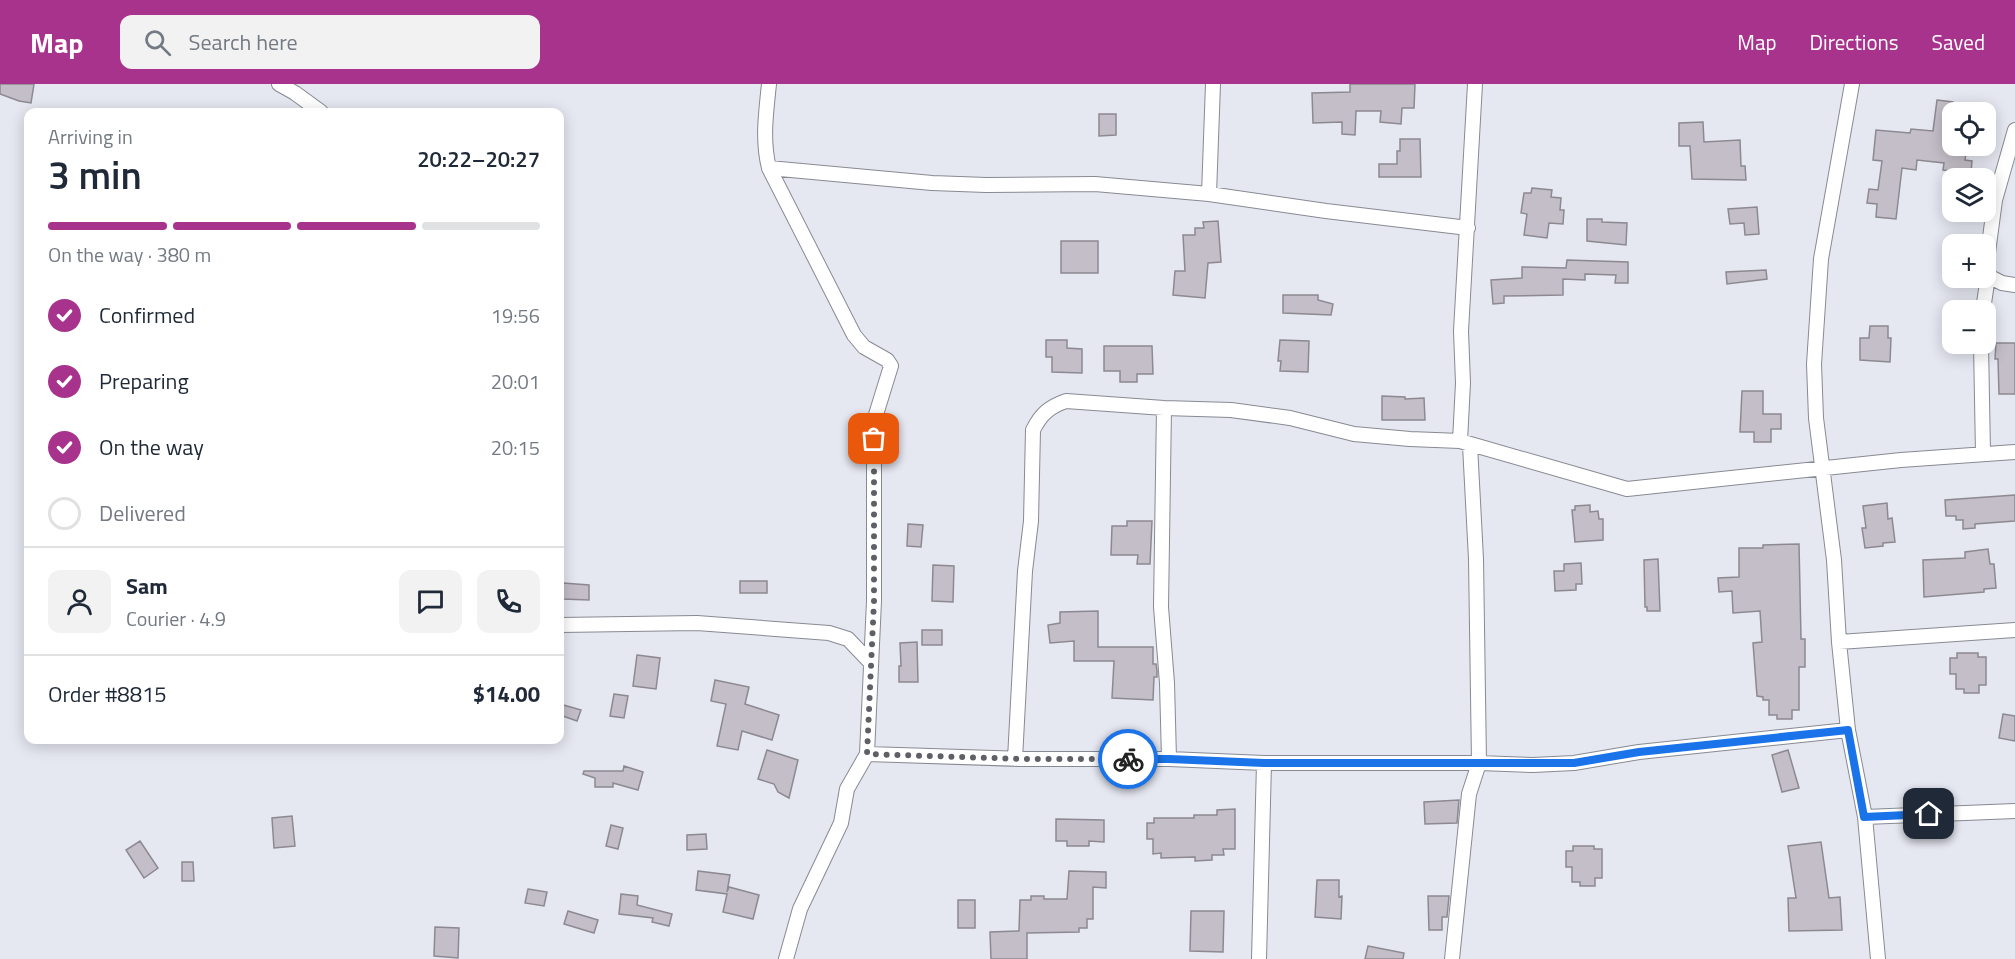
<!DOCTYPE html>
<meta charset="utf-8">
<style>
:root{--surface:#fff;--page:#f2f2f3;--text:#1f2937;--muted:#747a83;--line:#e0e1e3;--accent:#a7338c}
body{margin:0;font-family:"Titillium Web",sans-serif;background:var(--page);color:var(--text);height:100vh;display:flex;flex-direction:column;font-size:22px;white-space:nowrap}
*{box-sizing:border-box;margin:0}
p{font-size:20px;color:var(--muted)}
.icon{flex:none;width:33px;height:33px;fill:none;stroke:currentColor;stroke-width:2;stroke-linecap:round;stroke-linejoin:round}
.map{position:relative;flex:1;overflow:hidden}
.drawer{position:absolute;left:24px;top:24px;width:540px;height:636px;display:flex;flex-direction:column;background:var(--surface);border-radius:12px;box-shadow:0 3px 15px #0003}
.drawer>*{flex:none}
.tools{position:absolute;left:1942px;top:18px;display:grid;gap:12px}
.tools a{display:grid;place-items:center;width:54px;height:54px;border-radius:12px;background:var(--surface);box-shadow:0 3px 15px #0003;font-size:30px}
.pin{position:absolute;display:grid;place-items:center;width:51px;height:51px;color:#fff;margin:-26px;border-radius:12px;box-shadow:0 3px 9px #0006}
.courier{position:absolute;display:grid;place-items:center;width:60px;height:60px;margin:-30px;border:4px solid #1a73e8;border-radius:50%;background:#fff;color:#222;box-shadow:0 2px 8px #0007}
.headline em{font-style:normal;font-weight:600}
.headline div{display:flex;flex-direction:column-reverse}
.headline{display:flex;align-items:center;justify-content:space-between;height:102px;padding:0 24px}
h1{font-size:39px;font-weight:600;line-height:45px}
.bar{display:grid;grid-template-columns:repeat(4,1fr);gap:9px 6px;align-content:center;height:72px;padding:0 24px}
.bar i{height:8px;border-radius:4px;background:var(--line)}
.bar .active{background:var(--accent)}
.bar p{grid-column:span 4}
.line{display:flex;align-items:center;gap:15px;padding:0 24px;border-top:2px solid var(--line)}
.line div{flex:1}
.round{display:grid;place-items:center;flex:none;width:63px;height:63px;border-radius:12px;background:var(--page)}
ol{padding:0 24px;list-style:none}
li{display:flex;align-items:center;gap:18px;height:66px}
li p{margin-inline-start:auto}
li .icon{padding:6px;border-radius:50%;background:var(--accent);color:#fff;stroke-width:4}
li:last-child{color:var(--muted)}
li i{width:33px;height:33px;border:3px solid var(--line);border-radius:50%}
header{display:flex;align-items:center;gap:36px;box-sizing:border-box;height:84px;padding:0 30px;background:var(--accent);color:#fff}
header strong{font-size:28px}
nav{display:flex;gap:33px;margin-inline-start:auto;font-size:21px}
.search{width:420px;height:54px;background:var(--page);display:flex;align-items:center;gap:15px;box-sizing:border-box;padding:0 21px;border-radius:12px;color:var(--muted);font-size:22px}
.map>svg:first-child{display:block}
</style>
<header>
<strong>Map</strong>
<div class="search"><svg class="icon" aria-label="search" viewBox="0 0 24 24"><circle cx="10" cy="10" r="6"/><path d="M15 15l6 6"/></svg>Search here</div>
<nav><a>Map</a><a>Directions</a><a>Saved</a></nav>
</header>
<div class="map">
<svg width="2015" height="875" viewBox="0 0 2015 875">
<rect width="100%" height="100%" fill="#e5e7f1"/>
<path fill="#c3bec7" stroke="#8d8991" stroke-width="1.5" d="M0,0H34L31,19L19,17L0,10Z
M1350,0H1415L1414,24H1402L1401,40L1380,38L1381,27H1356L1355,51L1342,50V38L1313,39L1312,9L1350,8Z
M1937,16L1953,18L1948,50H1953V62H1967L1965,76L1972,77L1971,89L1943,86L1944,79L1917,76L1916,86L1902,84L1896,135L1876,133L1877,120L1867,119L1869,105L1878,106L1882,77L1873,76L1876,46L1910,49L1911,45L1933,47Z
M1099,30H1116V51L1099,52Z
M1703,38L1704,58L1740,56L1741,82H1745L1746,96L1692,95L1690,62H1679V39Z
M1400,55H1420L1421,93H1379V80H1397V67H1400Z
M1532,104L1552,106L1551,113L1561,114L1560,126H1564L1563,140L1549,139L1547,154L1524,151L1527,130L1521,129L1524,109H1531Z
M1757,123L1759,150L1745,151L1744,139L1730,140L1728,125Z
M1587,135H1602V138L1627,139L1626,161L1587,157Z
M1218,137L1221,178L1208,179L1205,214L1173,211L1175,187H1185L1183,151H1195V144H1204L1203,138Z
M1061,157H1098V189H1061Z
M1567,176L1628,178V199H1615L1616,191L1585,190V196L1563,195V211L1504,212V219L1493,220L1491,196L1522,194V183L1566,184Z
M1766,186L1767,195L1727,200L1726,188Z
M1283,211H1318V216L1333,220L1331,231L1283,229Z
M1870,242H1888V254H1891L1890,278L1860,276V254H1869Z
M1046,256H1067V264L1082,265V289L1052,288V273H1046Z
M1280,256L1309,257L1308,288L1280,287L1281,277H1278Z
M1996,259H2015V310H1999L1998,275H1995Z
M1104,262H1152L1153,290H1137V298H1120V287H1104Z
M1742,307H1763V330H1781V345H1771V358H1754V348H1740Z
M1382,312L1405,313V315L1424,314L1425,336H1382Z
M2015,411V437L1975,440V444L1963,445V436H1956V432H1946L1945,416Z
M1887,419L1888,435L1892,434L1895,458L1883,459V462L1865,464L1862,444H1866L1863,422Z
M1590,421V428L1598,427L1599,435H1603V456L1575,458L1572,426H1575V422Z
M1127,437H1152L1150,480H1137L1138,471H1111L1112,442H1127Z
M908,440L923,441L921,463L907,462Z
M1799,460L1801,555H1805V583H1799V626H1792V635H1777V631H1769V616H1763V613L1757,612L1753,559L1762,558L1760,527L1733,529L1732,507L1719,508L1718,494L1739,493V464H1763V461Z
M1988,465L1990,480H1994L1996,504L1984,505V508L1924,513L1923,476L1965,474V468Z
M1658,475L1660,527H1647V523H1645L1644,476Z
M1581,479L1582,500H1576V506L1555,507L1554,487H1564V480Z
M933,481L954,482L953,518L932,517Z
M740,497H767V509H740Z
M563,499L589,501V516L562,515Z
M1098,527V563H1153V580H1156L1157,587V593H1154L1153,616L1112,614L1114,577H1074V557L1050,559L1048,541L1060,539V528Z
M922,546H942V561H922Z
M917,558L918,598H899V582H901L900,559Z
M1957,569H1978V573H1986V601H1979V609H1964V605H1956V590H1950V574H1957Z
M637,571L660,574L656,605L633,602Z
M715,596L749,603L745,620L779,631L772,656L742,647L738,666L717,662L726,620L711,617Z
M614,610L628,612L624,634L610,632Z
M560,620L581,626L577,637L560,631Z
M2003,630L2015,632V657L1999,654Z
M767,666L798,676L789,714L778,708L774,700L758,695Z
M1788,666L1799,704L1782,708L1772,671Z
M624,682L643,688L638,706L613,699V703H595V694L583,690L584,687H623Z
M1459,716L1457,739L1425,740L1424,718Z
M1235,725V765H1223L1224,771H1212V776L1195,777V773L1161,774V769L1153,770V755H1147V739H1154V734H1194V731H1217V726Z
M292,732L295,762L274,764L272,734Z
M1056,735L1104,736V758L1089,757V762H1067V757H1056Z
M611,741L623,744L618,765L606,762Z
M706,750L707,765L687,766V751Z
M140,757L158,784L144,794L126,766Z
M1821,758L1829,814L1840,813L1842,846L1789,847L1788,814H1796L1788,762Z
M1573,762H1594V765H1602V794H1595V802H1580V798H1572V783H1566V767H1573Z
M182,778H193L194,797H182Z
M698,787L730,791L727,808L729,803L759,811L753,835L723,828L727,810L696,806Z
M1069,787L1106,788V804L1093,803V835H1087V844H1079V848L1027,849V875H991L990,848L1019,847L1020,816H1031V812H1044V815H1067Z
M1317,796H1339V813L1342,812L1341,835L1315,833Z
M528,805L547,808L544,822L525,819Z
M621,810L638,812L637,821L672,830L669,842L652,838L653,834L619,830Z
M1428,812H1449L1447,833H1442V846H1429Z
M958,816H975V844H958Z
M568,827L598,836L594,849L564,840Z
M1191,827H1224L1223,868L1190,867Z
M435,843L459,844L458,874L434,872Z
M1368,862L1404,869L1403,875H1365Z"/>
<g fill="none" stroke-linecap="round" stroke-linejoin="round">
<g stroke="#888a93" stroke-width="16">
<path id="minor" d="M279,0L295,9L321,28
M769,0C766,29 762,56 769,84L854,251L864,263L887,276L891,282L874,337V517L867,670L847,705L841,739L800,825L786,875
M1213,0L1209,110L1326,127L1468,144
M1852,0L1821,175L1814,280L1816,334L1834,476L1839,558L1848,646L1865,733L1878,875
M769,84L932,99L986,101L1095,100L1209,110
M1988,192L2002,199L2015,201
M1983,226L1988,192L1987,176L1995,116L2015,46
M1981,260L1983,370
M1164,324L1161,523L1167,599L1169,675
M1460,357L1463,299L1461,247L1475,0
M560,541L697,539L829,549L848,555L870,578
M1839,558L2015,546
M867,670L1022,675H1169L1264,679H1479L1533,681L1574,679L1639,668L1848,646
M1015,675L1025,487L1031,437L1033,346C1041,330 1049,323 1066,317L1164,324L1231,326L1290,334L1354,350L1410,355L1460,357L1627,405L1901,376L2015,368
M1865,733L2015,727
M1259,875L1264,679
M1452,875L1469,710L1479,679L1476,475L1470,361"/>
</g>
<use href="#minor" stroke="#fff" stroke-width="14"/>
</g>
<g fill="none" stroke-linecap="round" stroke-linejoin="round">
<path stroke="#5f6066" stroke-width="6" stroke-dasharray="0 10.8" d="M874,355V517L867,670L1022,675H1128"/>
<path stroke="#1a73e8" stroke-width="8" d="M1128,675H1169L1264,679H1574L1639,668L1848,646L1864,733L1929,730"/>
</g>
</svg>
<div class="tools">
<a><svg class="icon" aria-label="locate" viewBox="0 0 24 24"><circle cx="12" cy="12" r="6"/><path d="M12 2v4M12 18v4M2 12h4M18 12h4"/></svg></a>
<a><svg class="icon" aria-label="layers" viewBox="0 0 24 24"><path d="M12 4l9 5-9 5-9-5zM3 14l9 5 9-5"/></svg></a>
<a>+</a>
<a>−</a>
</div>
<div class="pin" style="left:874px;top:355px;background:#ea580c"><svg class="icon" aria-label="bag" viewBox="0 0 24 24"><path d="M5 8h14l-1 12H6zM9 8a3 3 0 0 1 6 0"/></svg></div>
<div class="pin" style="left:1929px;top:730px;background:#1f2937"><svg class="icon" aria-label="home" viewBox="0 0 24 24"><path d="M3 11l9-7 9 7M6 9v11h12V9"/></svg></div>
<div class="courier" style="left:1128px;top:675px"><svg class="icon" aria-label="bike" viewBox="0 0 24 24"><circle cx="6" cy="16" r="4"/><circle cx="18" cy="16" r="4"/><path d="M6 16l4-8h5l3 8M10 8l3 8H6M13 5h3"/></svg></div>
<section class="drawer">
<div class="headline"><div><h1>3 min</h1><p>Arriving in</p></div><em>20:22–20:27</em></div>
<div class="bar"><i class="active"></i><i class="active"></i><i class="active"></i><i></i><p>On the way · 380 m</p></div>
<ol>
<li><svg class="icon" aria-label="check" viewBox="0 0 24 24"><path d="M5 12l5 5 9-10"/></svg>Confirmed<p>19:56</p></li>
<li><svg class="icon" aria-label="check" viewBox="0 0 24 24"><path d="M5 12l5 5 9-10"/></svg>Preparing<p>20:01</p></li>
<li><svg class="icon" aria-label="check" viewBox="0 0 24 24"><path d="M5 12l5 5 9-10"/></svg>On the way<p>20:15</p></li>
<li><i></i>Delivered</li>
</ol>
<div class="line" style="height:108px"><a class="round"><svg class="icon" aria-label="person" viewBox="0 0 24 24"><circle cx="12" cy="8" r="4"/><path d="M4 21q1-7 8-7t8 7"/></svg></a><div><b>Sam</b><p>Courier · 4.9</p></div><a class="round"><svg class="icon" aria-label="chat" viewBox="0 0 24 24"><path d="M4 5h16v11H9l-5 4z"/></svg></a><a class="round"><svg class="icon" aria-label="phone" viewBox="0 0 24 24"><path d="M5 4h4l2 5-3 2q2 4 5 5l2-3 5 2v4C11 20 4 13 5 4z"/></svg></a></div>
<div class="line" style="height:78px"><div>Order #8815</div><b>$14.00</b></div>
</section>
</div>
